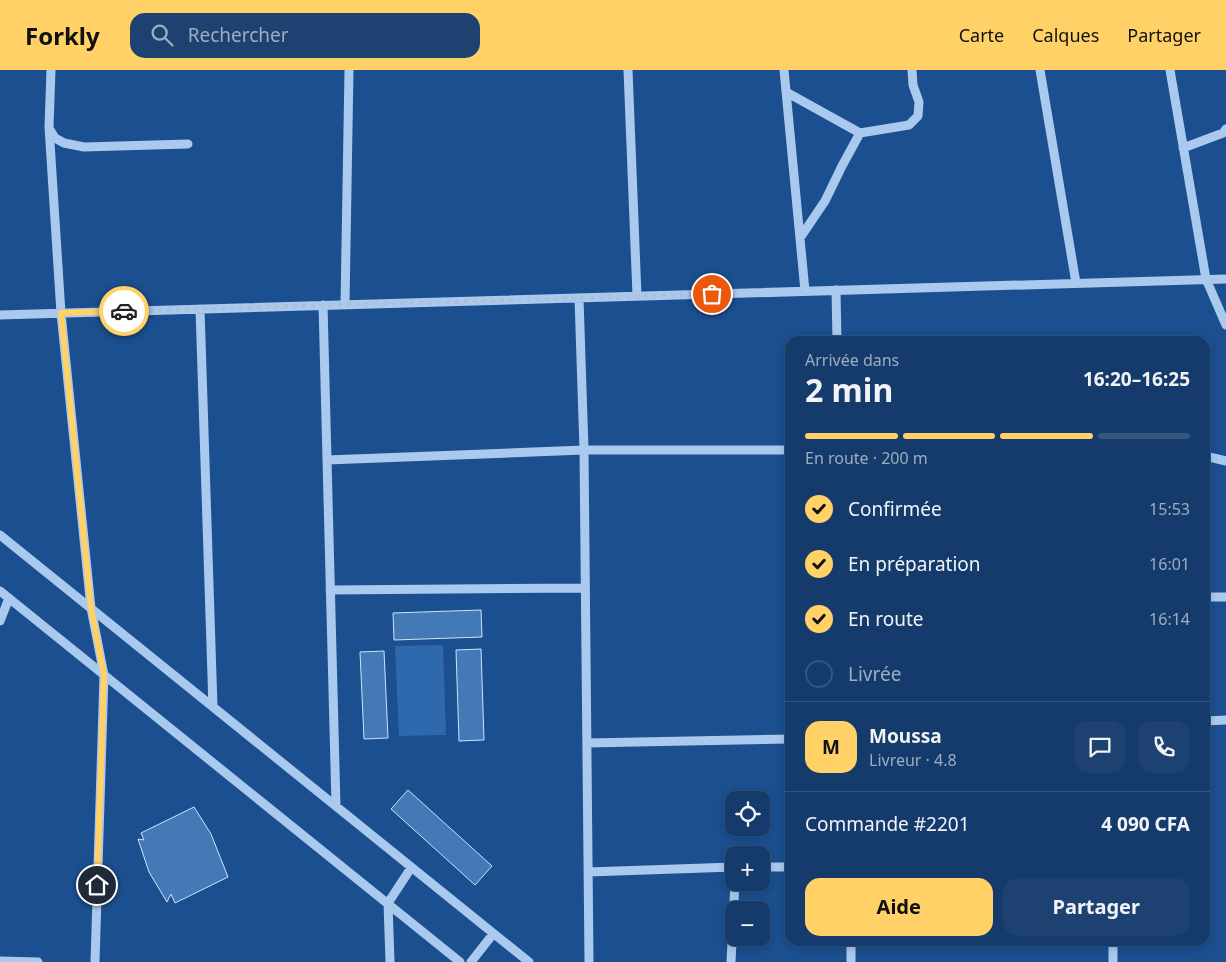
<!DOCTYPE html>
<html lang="fr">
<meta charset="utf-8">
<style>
:root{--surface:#143b6b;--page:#1d4271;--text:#f1f3f6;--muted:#9dadc1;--line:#33557e;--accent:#ffd166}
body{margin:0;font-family:"Noto Sans",sans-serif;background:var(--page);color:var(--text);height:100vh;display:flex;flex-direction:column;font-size:19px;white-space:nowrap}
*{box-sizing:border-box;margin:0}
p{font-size:16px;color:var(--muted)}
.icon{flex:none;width:28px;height:28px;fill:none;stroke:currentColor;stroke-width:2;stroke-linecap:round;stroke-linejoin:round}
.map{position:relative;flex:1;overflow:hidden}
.details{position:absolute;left:785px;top:266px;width:425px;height:610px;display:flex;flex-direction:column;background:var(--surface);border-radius:15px;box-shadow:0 2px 8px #0003,0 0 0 1px var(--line)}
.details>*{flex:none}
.controls{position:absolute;left:725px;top:721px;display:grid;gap:10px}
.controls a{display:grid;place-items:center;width:45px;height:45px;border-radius:10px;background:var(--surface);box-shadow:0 2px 8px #0003,0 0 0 1px var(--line);font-size:25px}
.pin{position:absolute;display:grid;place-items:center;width:42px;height:42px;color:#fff;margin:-21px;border:2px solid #fff;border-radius:50%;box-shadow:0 1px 5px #0007}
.courier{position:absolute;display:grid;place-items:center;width:50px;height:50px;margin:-25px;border:4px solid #ffd166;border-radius:50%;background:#fff;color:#222;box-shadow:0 1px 6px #0007}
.head em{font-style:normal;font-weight:700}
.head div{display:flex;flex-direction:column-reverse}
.head{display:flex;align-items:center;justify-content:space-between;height:85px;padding:0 20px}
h1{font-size:32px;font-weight:700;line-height:38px}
.bar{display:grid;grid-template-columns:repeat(4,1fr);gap:8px 5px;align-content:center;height:60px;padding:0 20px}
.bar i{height:6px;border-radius:4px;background:var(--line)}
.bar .selected{background:var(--accent)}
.bar p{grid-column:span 4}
.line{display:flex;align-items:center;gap:12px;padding:0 20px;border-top:1px solid var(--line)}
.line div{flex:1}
.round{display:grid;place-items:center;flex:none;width:52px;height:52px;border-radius:15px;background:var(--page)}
ol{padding:0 20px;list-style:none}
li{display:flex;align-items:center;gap:15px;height:55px}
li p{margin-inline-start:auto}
li .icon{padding:5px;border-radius:50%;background:var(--accent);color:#111;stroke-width:4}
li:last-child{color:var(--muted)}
li i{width:28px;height:28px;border:2px solid var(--line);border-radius:50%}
.cta{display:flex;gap:10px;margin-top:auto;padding:10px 20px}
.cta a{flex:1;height:58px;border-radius:15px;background:var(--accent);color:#111;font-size:20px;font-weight:700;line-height:58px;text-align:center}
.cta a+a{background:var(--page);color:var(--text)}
header{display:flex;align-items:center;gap:30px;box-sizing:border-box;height:70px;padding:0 25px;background:var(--accent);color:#111}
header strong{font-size:24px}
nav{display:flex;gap:28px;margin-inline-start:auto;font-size:18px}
.search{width:350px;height:45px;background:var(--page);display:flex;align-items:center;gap:12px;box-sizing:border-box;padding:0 18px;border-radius:15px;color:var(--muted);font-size:19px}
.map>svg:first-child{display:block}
</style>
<header>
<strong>Forkly</strong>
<div class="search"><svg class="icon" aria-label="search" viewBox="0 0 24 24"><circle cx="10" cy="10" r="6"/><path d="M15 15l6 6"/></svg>Rechercher</div>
<nav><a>Carte</a><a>Calques</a><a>Partager</a></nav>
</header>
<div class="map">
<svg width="1226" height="892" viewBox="0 0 1226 892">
<rect width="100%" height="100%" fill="#1b4f8f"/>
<path fill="#2e69ad" d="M443,575L446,665L399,666L395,576Z"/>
<path fill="#4478b7" stroke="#cfe3fa" d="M481,540L482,567L394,570L393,543Z
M481,579L484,670L459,671L456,580Z
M384,581L388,668L364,669L360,582Z
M408,720L492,796L475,815L391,739Z
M194,737L211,764L228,807L175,833L171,824L167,832L149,802L138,769L144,770L141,763Z"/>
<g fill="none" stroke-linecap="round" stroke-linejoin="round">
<path stroke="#a9c9ee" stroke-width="9" d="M51,0L49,57L61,243L91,538L104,605L95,892
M628,0L637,226
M784,0L805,221
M1040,0L1076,213
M1170,0L1206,209L1226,255
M786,22L860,63L909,55L918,46L919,32L913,15L912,0
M50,60L55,68L64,73L84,77L188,74
M1183,78L1223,63L1226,59
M800,168L825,131L842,96L860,63
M836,220L837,271
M579,228L584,380L589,892
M323,235L336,736
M345,235L349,0
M200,239L213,637
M0,245L1226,209
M1205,386L1226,391
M327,390L584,380H790
M0,465L529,892
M330,520L585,518
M0,521L460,892
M1205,527H1226
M0,551L9,528
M1205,651L1226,650
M587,673L790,669
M761,797H790
M588,802L734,797
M851,871V892
M0,891L38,892
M390,892L388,833L411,798
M471,892L493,864
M731,892L735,812
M1113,892V871"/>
</g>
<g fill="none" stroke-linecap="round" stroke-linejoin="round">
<path stroke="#afc1d8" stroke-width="5" stroke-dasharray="0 9" d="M124,241L712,224"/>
<path stroke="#ffd166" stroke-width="6" d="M97,815L104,605L91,538L61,243L124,241"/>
</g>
</svg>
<div class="controls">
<a><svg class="icon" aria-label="locate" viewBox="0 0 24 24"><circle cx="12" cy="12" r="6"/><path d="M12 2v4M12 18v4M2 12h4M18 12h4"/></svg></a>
<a>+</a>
<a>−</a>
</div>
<div class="pin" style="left:712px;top:224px;background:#ea580c"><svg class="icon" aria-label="bag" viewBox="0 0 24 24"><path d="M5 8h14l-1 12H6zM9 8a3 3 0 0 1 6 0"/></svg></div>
<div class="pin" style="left:97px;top:815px;background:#1f2937"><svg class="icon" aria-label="home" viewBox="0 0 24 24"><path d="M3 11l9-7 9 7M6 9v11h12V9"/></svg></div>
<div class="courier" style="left:124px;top:241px"><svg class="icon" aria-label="car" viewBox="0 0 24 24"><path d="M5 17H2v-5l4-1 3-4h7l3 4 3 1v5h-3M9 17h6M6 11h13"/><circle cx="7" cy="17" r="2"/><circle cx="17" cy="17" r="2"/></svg></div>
<section class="details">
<div class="head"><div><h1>2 min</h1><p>Arrivée dans</p></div><em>16:20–16:25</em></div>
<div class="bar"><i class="selected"></i><i class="selected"></i><i class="selected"></i><i></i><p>En route · 200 m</p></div>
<ol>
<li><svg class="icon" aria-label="check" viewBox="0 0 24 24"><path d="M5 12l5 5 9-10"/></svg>Confirmée<p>15:53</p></li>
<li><svg class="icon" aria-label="check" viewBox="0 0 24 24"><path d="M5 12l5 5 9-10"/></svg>En préparation<p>16:01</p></li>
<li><svg class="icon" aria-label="check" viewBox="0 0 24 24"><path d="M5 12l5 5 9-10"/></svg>En route<p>16:14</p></li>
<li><i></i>Livrée</li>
</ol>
<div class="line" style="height:90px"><b class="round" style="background:var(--accent);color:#111">M</b><div><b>Moussa</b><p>Livreur · 4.8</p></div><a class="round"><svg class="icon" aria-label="chat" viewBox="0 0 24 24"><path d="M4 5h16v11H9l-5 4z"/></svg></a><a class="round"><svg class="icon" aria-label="phone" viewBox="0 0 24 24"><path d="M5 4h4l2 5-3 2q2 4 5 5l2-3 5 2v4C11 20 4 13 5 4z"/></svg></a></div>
<div class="line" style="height:65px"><div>Commande #2201</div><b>4 090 CFA</b></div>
<div class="cta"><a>Aide</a><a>Partager</a></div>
</section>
</div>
